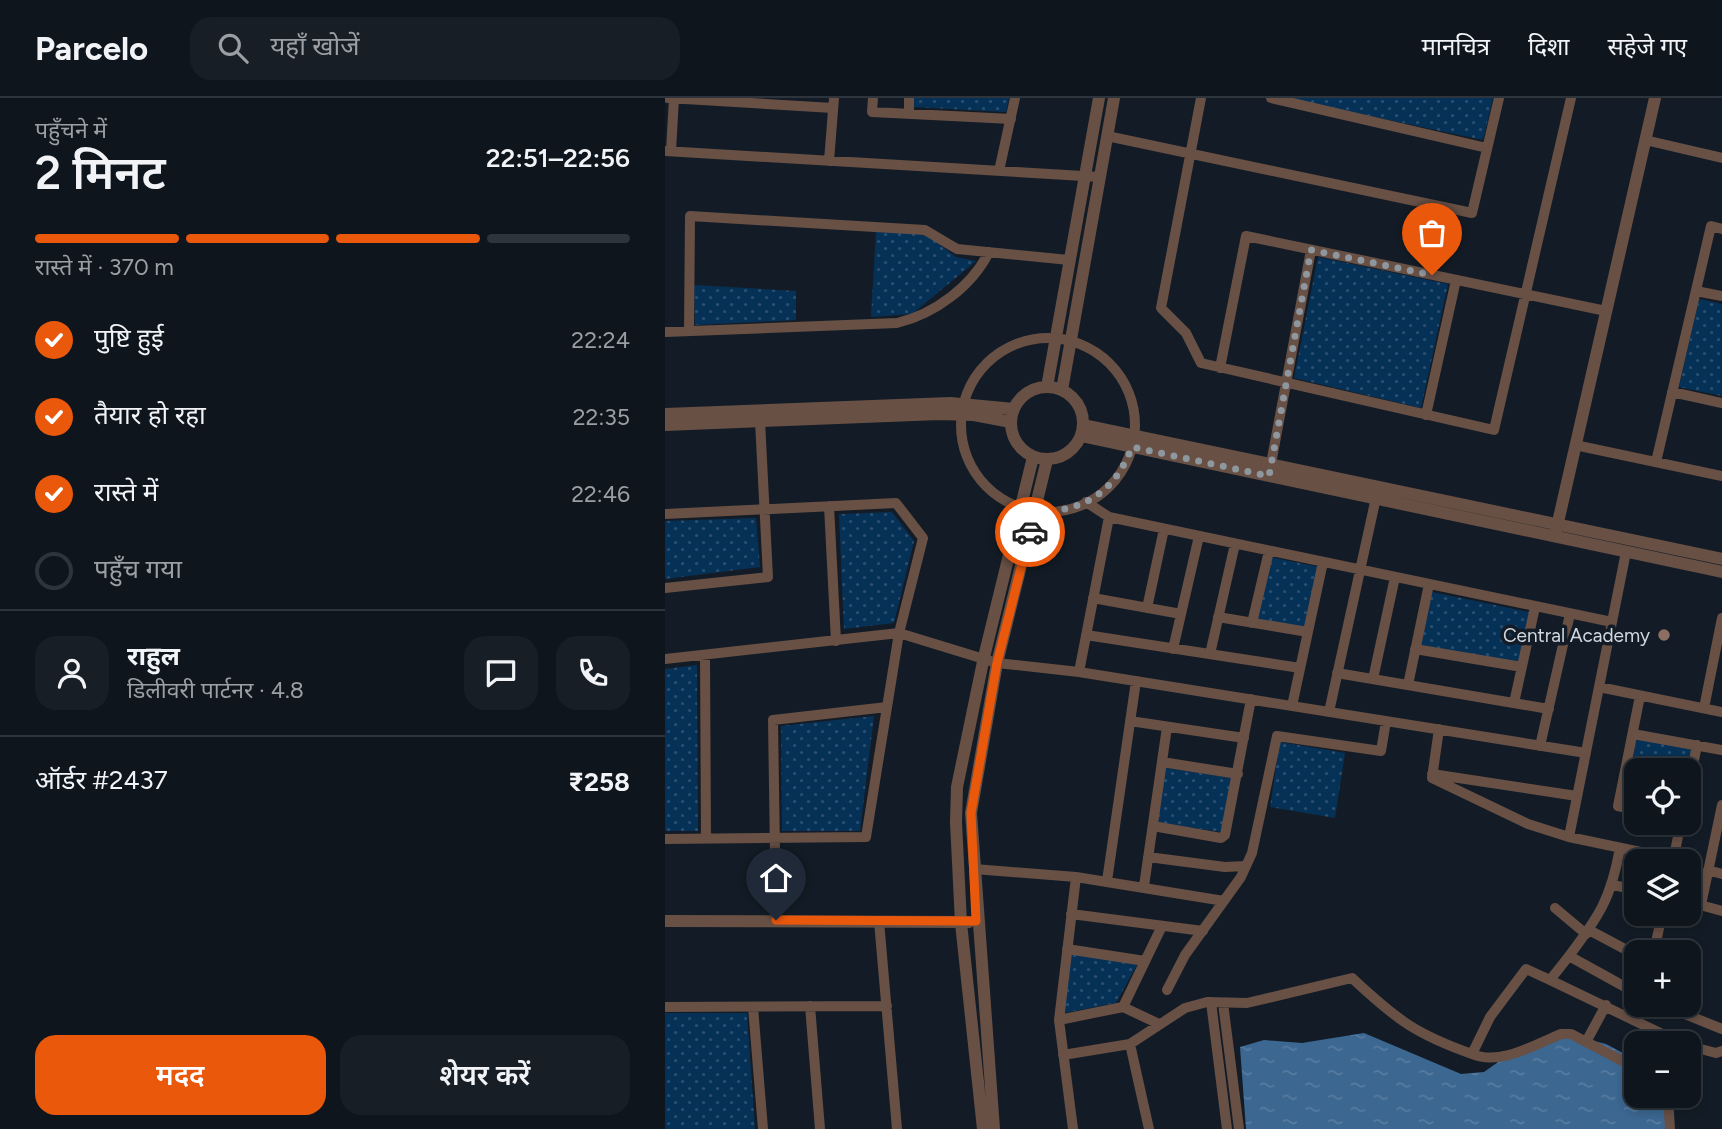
<!DOCTYPE html>
<html lang="hi">
<meta charset="utf-8">
<style>
:root{--surface:#0e151c;--page:#171e25;--text:#f1f3f6;--muted:#9b9fa3;--line:#2e343b;--accent:#ea580c}
body{margin:0;font-family:Figtree,"Noto Sans Devanagari",sans-serif;background:var(--page);color:var(--text);height:100vh;display:flex;flex-direction:column;font-size:26px;white-space:nowrap}
*{box-sizing:border-box;margin:0}
p{font-size:23px;color:var(--muted)}
.icon{flex:none;width:38px;height:38px;fill:none;stroke:currentColor;stroke-width:2;stroke-linecap:round;stroke-linejoin:round}
.map{position:relative;flex:1;overflow:hidden}
.panel{display:flex;flex-direction:column;background:var(--surface);width:665px}
.panel>*{flex:none}
.tools{position:absolute;left:959px;top:660px;display:grid;gap:14px}
.tools a{display:grid;place-items:center;width:77px;height:77px;border-radius:14px;background:var(--surface);box-shadow:0 4px 10px #0003,0 0 0 2px var(--line);font-size:35px}
.pin{position:absolute;display:grid;place-items:center;width:60px;height:60px;color:#fff;margin:-72px -30px;border-radius:50% 50% 50% 0;rotate:-45deg;box-shadow:0 0 7px #0007}
.pin .icon{rotate:45deg}
.courier{position:absolute;display:grid;place-items:center;width:70px;height:70px;margin:-35px;border:5px solid #ea580c;border-radius:50%;background:#fff;color:#222;box-shadow:0 2px 9px #0007}
.head em{font-style:normal;font-weight:600}
.head div{display:flex;flex-direction:column-reverse}
.head{display:flex;align-items:center;justify-content:space-between;height:119px;padding:0 35px}
h1{font-size:46px;font-weight:600;line-height:52px}
.bar{display:grid;grid-template-columns:repeat(4,1fr);gap:10px 7px;align-content:center;height:84px;padding:0 35px}
.bar i{height:9px;border-radius:5px;background:var(--line)}
.bar .on{background:var(--accent)}
.bar p{grid-column:span 4}
.line{display:flex;align-items:center;gap:18px;padding:0 35px;border-top:2px solid var(--line)}
.line div{flex:1}
.round{display:grid;place-items:center;flex:none;width:74px;height:74px;border-radius:21px;background:var(--page)}
ol{padding:0 35px;list-style:none}
li{display:flex;align-items:center;gap:21px;height:77px}
li p{margin-inline-start:auto}
li .icon{padding:7px;border-radius:50%;background:var(--accent);color:#fff;stroke-width:4}
li:last-child{color:var(--muted)}
li i{width:38px;height:38px;border:4px solid var(--line);border-radius:50%}
.primary-button{display:flex;gap:14px;margin-top:auto;padding:14px 35px}
.primary-button a{flex:1;height:80px;border-radius:21px;background:var(--accent);color:#fff;font-size:28px;font-weight:600;line-height:80px;text-align:center}
.primary-button a+a{background:var(--page);color:var(--text)}
header{display:flex;align-items:center;gap:42px;box-sizing:border-box;height:98px;padding:0 35px;background:var(--surface);border-bottom:2px solid var(--line)}
header strong{font-size:33px}
nav{display:flex;gap:38px;margin-inline-start:auto;font-size:24px}
.search{width:490px;height:63px;background:var(--page);display:flex;align-items:center;gap:18px;box-sizing:border-box;padding:0 24px;border-radius:21px;color:var(--muted);font-size:26px}
main{display:flex;flex:1;min-height:0}
.map>svg:first-child{display:block}
</style>
<header>
<strong>Parcelo</strong>
<div class="search"><svg class="icon" aria-label="search" viewBox="0 0 24 24"><circle cx="10" cy="10" r="6"/><path d="M15 15l6 6"/></svg>यहाँ खोजें</div>
<nav><a>मानचित्र</a><a>दिशा</a><a>सहेजे गए</a></nav>
</header>
<main>
<section class="panel">
<div class="head"><div><h1>2 मिनट</h1><p>पहुँचने में</p></div><em>22:51–22:56</em></div>
<div class="bar"><i class="on"></i><i class="on"></i><i class="on"></i><i></i><p>रास्ते में · 370 m</p></div>
<ol>
<li><svg class="icon" aria-label="check" viewBox="0 0 24 24"><path d="M5 12l5 5 9-10"/></svg>पुष्टि हुई<p>22:24</p></li>
<li><svg class="icon" aria-label="check" viewBox="0 0 24 24"><path d="M5 12l5 5 9-10"/></svg>तैयार हो रहा<p>22:35</p></li>
<li><svg class="icon" aria-label="check" viewBox="0 0 24 24"><path d="M5 12l5 5 9-10"/></svg>रास्ते में<p>22:46</p></li>
<li><i></i>पहुँच गया</li>
</ol>
<div class="line" style="height:126px"><a class="round"><svg class="icon" aria-label="person" viewBox="0 0 24 24"><circle cx="12" cy="8" r="4"/><path d="M4 21q1-7 8-7t8 7"/></svg></a><div><b>राहुल</b><p>डिलीवरी पार्टनर · 4.8</p></div><a class="round"><svg class="icon" aria-label="chat" viewBox="0 0 24 24"><path d="M4 5h16v11H9l-5 4z"/></svg></a><a class="round"><svg class="icon" aria-label="phone" viewBox="0 0 24 24"><path d="M5 4h4l2 5-3 2q2 4 5 5l2-3 5 2v4C11 20 4 13 5 4z"/></svg></a></div>
<div class="line" style="height:91px"><div>ऑर्डर #2437</div><b>₹258</b></div>
<div class="primary-button"><a>मदद</a><a>शेयर करें</a></div>
</section>
<div class="map">
<svg width="1057" height="1031" viewBox="0 0 1057 1031">
<defs>
<pattern id="grass-dots" width="8" height="8" patternUnits="userSpaceOnUse" patternTransform="scale(1.75)"><rect width="8" height="8" fill="#063157"/><path d="M2 2h.1M6 6h.1" fill="none" stroke="#294e6f" stroke-width="1.8" stroke-linecap="round"/></pattern>
<pattern id="water-ripples" width="26" height="14" patternUnits="userSpaceOnUse" patternTransform="scale(1.75)"><rect width="26" height="14" fill="#3c6791"/><path d="M2 4q2-2 4 0t4 0M15 11q2-2 4 0t4 0" fill="none" stroke="#577ca0"/></pattern>
</defs>
<rect width="100%" height="100%" fill="#131c26"/>
<path fill="url(#grass-dots)" d="M249,0H344L341,14L248,9Z
M620,0H828L818,42Z
M211,133L262,137L291,159L311,163L247,216L206,219Z
M653,159L783,186L756,310L629,280Z
M29,187L131,193V222L30,227Z
M1034,201L1057,206V298L1014,289Z
M227,414L249,443L229,525L179,531L174,416Z
M91,420L95,469L0,481V423Z
M605,459L654,469L640,531L590,522Z
M767,494L864,514L853,565L756,547Z
M32,567L33,733H0V571Z
M209,618L195,733H117L116,628Z
M972,640L1027,651L1022,672H971V707L959,705Z
M615,644L680,655L670,720L605,709Z
M501,670L568,680L557,734L492,725Z
M406,856L473,865L451,905L399,915Z
M0,915H82L90,1031H0Z"/>
<path fill="url(#water-ripples)" d="M699,935L796,976L819,974L846,955L897,935L941,946L971,962V998H1004L1000,1031H581L575,949L599,942L637,945Z"/>
<g fill="none" stroke-linecap="round" stroke-linejoin="round">
<path stroke="#685045" stroke-width="10" d="M3,0L168,10
M208,0L207,14L346,21
M536,0L496,210L521,235L536,265L829,332L906,0
M606,0L822,50
M244,16V0
M442,38L807,115L834,0
M980,42L1057,60
M0,53L435,79
M6,53L9,0
M164,63L169,0
M334,73L350,0
M1031,193L1057,198
M24,233L25,118L260,132L292,151L404,162
M0,234L232,225C270,216 307,188 324,154
M296 327a87 87 0 1 1 174 0a87 87 0 1 1-174 0Z
M555,270L581,138L941,213
M1007,294L1057,305
M761,317L791,182
M910,347L1057,378
M991,364L1046,128L1057,131
M605,371L646,152
M421,404L444,419L947,524
M164,408L171,543
M0,416L231,405L258,440L234,535L201,739L0,741
M0,490L103,479L95,323
M428,500L516,516
M482,510L499,431
M553,519L643,534
M587,525L604,453
M421,537L635,570
M508,551L534,438
M750,551L857,569
M545,556L570,446
M40,557L41,741
M0,561L234,535L332,565L414,574L921,655
M414,574L444,419
M672,575L884,611
M708,581L730,479
M743,587L764,486
M934,589L1057,614
M849,605L870,509
M627,608L658,464
M1039,610L1057,520
M664,614L712,395
M465,623L579,640
M774,631L767,680L863,726L904,739L1009,761
M968,636L1057,652
M875,648L905,516
M497,664L573,676
M767,676L912,698
M1024,688L1032,647
M971,712L953,708L975,598
M488,728L556,740L560,737L586,601
M904,739L961,454
M483,759L560,769L580,768
M1008,763L1016,724
M309,771L411,779L559,803
M1043,772L1057,776
M442,783L471,583
M948,787L971,792
M479,788L502,629
M1024,804L1057,813
M1036,807L1057,707
M890,810L921,836
M406,816L538,833
M111,822L108,622L222,609
M214,823L232,1031
M924,832L971,857
M402,851L480,863
M989,854L997,816
M904,858C935,817 946,800 955,750
M885,882L1016,945
M502,892L520,857L576,779L587,755L612,638L716,653L721,623
M546,904L562,1031
M558,905L574,1031
M995,906L1057,931
M145,908L155,1031
M0,909L222,908
M88,909L98,1031
M458,909L497,828
M394,922L458,909L494,926
M921,944L941,907
M465,946L484,1031
M1024,948L1051,955L1057,953
M807,956C835,968 869,947 896,936H906L971,970
M398,957L465,946L520,910L542,904L582,905L687,880C731,921 750,936 807,956L825,919L861,871L885,882L904,858L971,895
M1003,998L1005,1031
M408,1031L394,922L411,779"/>
<path stroke="#685045" stroke-width="12" d="M346 325a36 36 0 1 1 72 0a36 36 0 1 1-72 0Z
M382,289L434,0
M397,292L449,0
M0,316L285,305L349,311
M0,327L274,316L309,317L346,324
M419,327L1057,461
M416,338L1057,474
M891,433L990,0
M0,823L304,824
M318,1031L296,825L291,724L292,689L319,559L368,359
M329,1031L306,715L332,565L382,362"/>
</g>
<g fill="none" stroke-linecap="round" stroke-linejoin="round">
<path stroke="#8e969e" stroke-width="7" stroke-dasharray="0 12.6" d="M365,434L369,415C419,412 448,397 467,349L604,378L646,152L767,177"/>
<path stroke="#ea580c" stroke-width="9" d="M111,822L311,823L306,715L332,565L365,434"/>
</g>
<circle fill="#8d6e63" stroke="#131c26" stroke-width="2.5" cx="999" cy="537" r="7"/>
<g text-anchor="middle" stroke-width="7" stroke-linejoin="round" paint-order="stroke">
<g font-size="19" fill="#d1d8df" stroke="#131c26" text-anchor="end">
<text x="985" y="544">Central Academy</text>
</g>
</g>
</svg>
<div class="tools">
<a><svg class="icon" aria-label="locate" viewBox="0 0 24 24"><circle cx="12" cy="12" r="6"/><path d="M12 2v4M12 18v4M2 12h4M18 12h4"/></svg></a>
<a><svg class="icon" aria-label="layers" viewBox="0 0 24 24"><path d="M12 4l9 5-9 5-9-5zM3 14l9 5 9-5"/></svg></a>
<a>+</a>
<a>−</a>
</div>
<div class="pin" style="left:767px;top:177px;background:#ea580c"><svg class="icon" aria-label="bag" viewBox="0 0 24 24"><path d="M5 8h14l-1 12H6zM9 8a3 3 0 0 1 6 0"/></svg></div>
<div class="pin" style="left:111px;top:822px;background:#1f2937"><svg class="icon" aria-label="home" viewBox="0 0 24 24"><path d="M3 11l9-7 9 7M6 9v11h12V9"/></svg></div>
<div class="courier" style="left:365px;top:434px"><svg class="icon" aria-label="car" viewBox="0 0 24 24"><path d="M5 17H2v-5l4-1 3-4h7l3 4 3 1v5h-3M9 17h6M6 11h13"/><circle cx="7" cy="17" r="2"/><circle cx="17" cy="17" r="2"/></svg></div>
</div>
</main>
